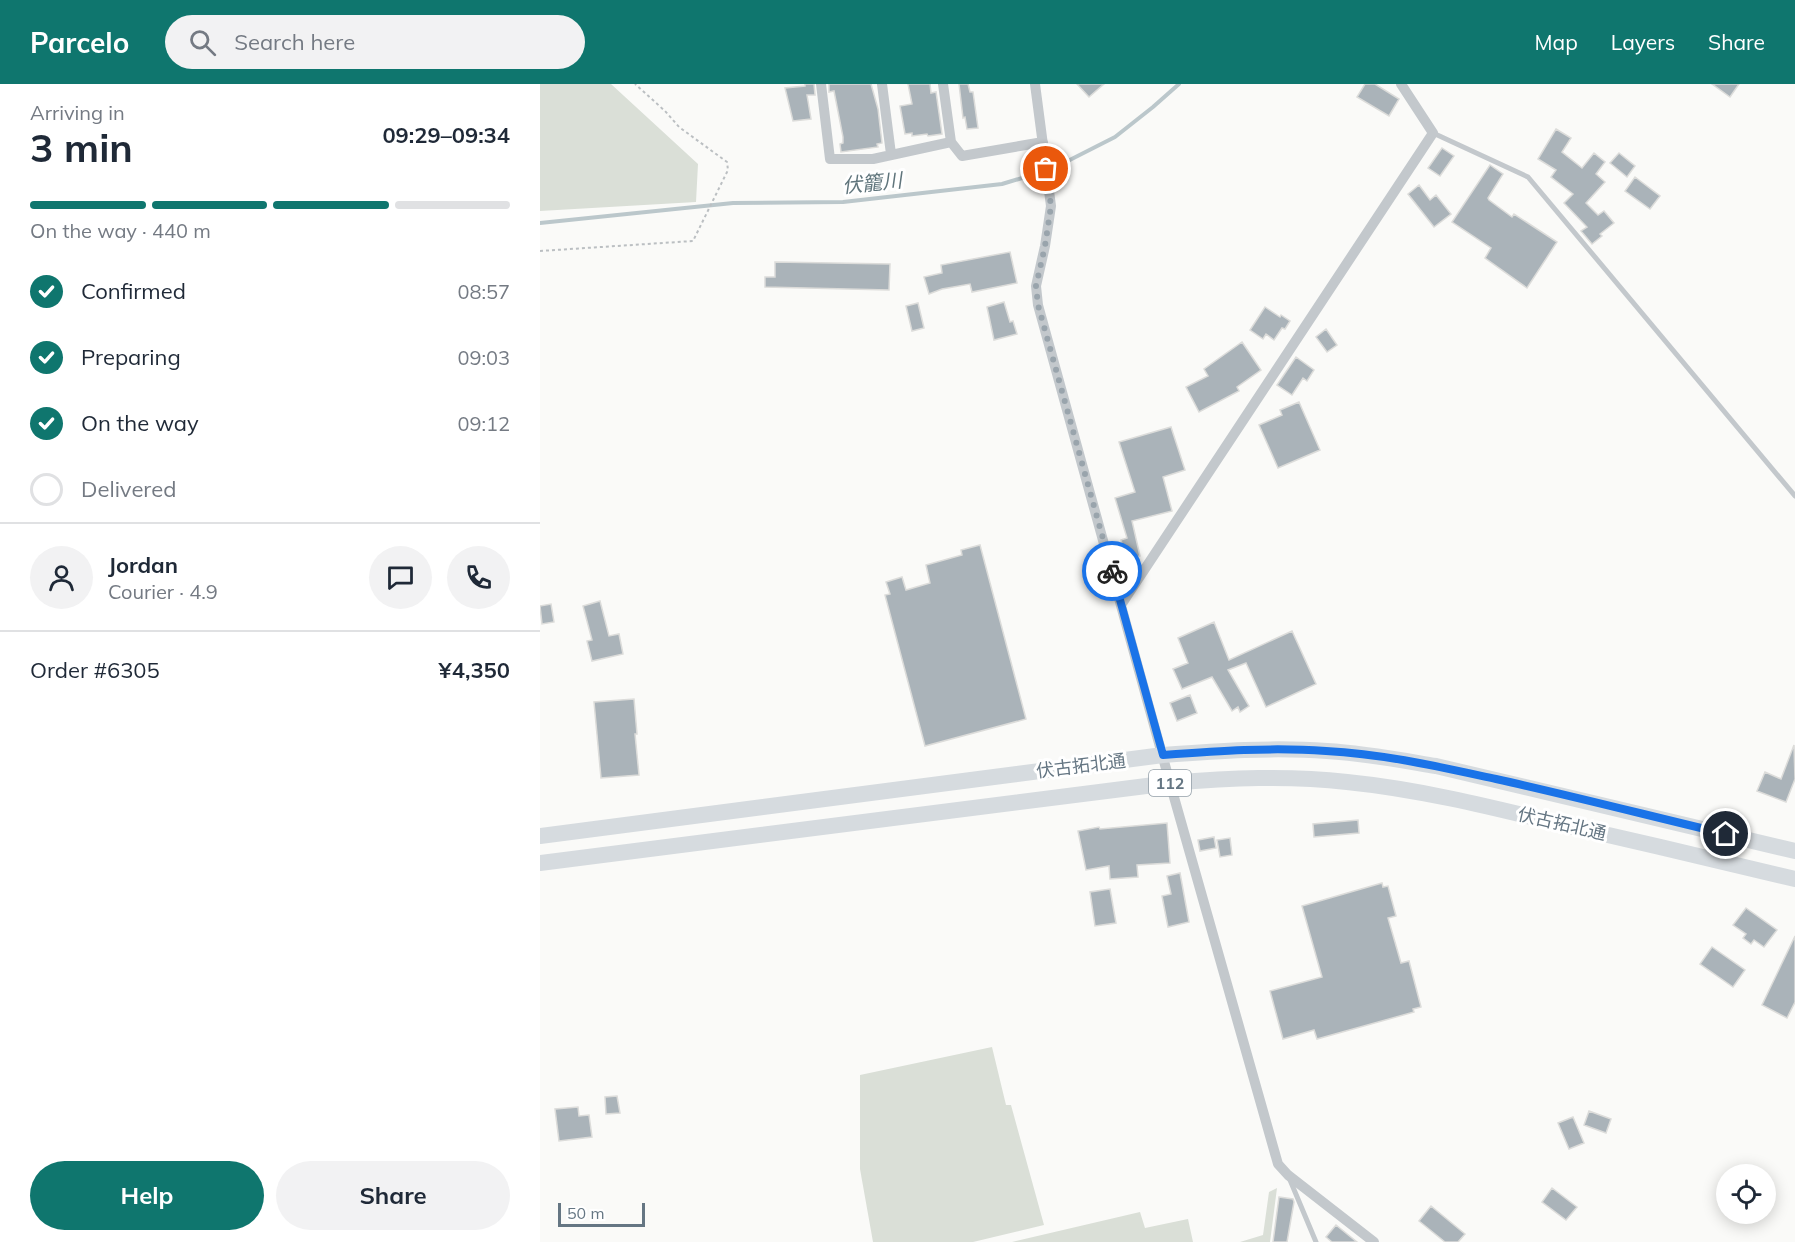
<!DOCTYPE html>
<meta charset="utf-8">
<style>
:root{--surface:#fff;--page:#f2f2f3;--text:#1f2937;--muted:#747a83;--line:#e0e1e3;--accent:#0f766e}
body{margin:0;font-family:Mulish,"Noto Sans JP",sans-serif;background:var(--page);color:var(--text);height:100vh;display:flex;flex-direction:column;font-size:22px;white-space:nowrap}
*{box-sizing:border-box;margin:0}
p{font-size:20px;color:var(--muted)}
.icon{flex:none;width:33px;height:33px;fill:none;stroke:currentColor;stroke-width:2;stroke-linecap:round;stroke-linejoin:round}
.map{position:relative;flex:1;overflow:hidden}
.panel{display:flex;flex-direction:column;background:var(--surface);width:540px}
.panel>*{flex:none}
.buttons{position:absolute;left:1176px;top:1080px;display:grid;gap:12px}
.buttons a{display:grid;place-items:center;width:60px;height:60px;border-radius:50%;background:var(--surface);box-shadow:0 3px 15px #0003;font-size:30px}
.scale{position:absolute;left:18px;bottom:15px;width:87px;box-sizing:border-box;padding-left:6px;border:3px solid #657683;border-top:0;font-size:16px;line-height:21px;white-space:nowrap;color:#657683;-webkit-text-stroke:4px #fff;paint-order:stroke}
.pin{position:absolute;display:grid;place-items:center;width:51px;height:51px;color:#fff;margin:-26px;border:3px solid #fff;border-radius:50%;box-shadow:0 2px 6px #0007}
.courier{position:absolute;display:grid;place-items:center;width:60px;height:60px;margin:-30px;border:4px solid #1a73e8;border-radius:50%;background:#fff;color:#222;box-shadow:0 2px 8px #0007}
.headline em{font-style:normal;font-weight:700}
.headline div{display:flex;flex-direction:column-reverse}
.headline{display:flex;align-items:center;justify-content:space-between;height:102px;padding:0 30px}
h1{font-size:39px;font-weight:700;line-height:45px}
.bar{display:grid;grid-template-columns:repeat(4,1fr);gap:9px 6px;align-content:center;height:72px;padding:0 30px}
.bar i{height:8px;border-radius:4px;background:var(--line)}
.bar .current{background:var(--accent)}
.bar p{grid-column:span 4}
.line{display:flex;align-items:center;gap:15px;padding:0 30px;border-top:2px solid var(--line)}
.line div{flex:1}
.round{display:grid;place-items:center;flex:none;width:63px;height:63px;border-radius:32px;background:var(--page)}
ol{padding:0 30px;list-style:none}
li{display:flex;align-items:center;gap:18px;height:66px}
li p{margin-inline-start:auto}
li .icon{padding:6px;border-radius:50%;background:var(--accent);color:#fff;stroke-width:4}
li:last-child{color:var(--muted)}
li i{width:33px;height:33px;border:3px solid var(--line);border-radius:50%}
.cta{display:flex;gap:12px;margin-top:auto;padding:12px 30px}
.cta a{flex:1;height:69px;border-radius:36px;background:var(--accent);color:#fff;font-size:24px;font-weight:700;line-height:69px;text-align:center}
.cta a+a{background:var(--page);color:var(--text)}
header{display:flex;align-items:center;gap:36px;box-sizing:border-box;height:84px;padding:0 30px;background:var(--accent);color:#fff}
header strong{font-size:28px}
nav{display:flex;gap:33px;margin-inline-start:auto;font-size:21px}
.search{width:420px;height:54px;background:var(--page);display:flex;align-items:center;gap:15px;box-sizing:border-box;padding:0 21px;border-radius:33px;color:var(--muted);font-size:22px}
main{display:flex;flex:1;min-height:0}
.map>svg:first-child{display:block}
</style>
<header>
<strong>Parcelo</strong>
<div class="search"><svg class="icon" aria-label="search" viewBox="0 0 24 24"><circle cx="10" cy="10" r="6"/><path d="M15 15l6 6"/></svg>Search here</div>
<nav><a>Map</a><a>Layers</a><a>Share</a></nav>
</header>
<main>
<section class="panel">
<div class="headline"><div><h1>3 min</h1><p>Arriving in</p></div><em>09:29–09:34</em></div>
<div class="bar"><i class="current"></i><i class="current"></i><i class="current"></i><i></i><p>On the way · 440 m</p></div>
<ol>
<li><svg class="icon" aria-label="check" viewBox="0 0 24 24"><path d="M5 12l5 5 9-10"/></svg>Confirmed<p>08:57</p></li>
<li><svg class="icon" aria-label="check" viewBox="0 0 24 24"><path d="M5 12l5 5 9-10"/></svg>Preparing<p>09:03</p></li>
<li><svg class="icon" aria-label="check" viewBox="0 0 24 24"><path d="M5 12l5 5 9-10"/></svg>On the way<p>09:12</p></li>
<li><i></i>Delivered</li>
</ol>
<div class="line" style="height:108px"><a class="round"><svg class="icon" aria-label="person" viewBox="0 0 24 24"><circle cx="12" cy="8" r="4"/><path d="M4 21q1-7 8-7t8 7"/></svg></a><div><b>Jordan</b><p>Courier · 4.9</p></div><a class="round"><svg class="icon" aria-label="chat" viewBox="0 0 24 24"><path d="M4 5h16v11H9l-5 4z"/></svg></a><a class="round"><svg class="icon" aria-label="phone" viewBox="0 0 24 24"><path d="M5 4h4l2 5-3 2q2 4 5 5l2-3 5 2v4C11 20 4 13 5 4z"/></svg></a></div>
<div class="line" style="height:78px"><div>Order #6305</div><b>¥4,350</b></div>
<div class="cta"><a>Help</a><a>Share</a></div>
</section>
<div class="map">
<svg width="1255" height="1158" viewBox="0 0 1255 1158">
<rect width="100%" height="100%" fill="#fafaf8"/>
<path fill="#dadfd7" d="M0,0H71L158,80L156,118L0,127Z
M452,963L466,1021H471L504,1141L433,1158H333L320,1085V991Z
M737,1104L730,1158H700L723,1151L729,1108Z
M600,1128L605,1144L648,1135L653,1158H472Z"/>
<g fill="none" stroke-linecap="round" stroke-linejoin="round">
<path stroke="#bbc7cb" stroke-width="4" d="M0,139L193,119L303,118L462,100L512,85L575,53L613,23L639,0"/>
</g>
<path fill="#aab3b9" stroke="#dcdcda" stroke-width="1.5" d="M265,0H274L275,11H267L271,35L253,37L245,4L265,2Z
M289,0H331L338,25L342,59L337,60L338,63L301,68L300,60L303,59V53L294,7L289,8Z
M368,0H390L391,9L396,8L402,50L388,52L387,50L372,52V49L365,50L360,22L372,20Z
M419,0H428L430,8H433L438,44L427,45L425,33L423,34Z
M537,0H564L549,13Z
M825,0H835L859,15L849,32L817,13Z
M1172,0H1199L1190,13Z
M1016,45L1031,54L1022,68L1042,84L1054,69L1065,78L1056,90L1065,98L1046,119L1058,131L1064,127L1074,139L1060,150L1062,152L1052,160L1041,147L1047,143L1024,119L1033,110L1011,93L1016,86L998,75Z
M902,64L914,72L900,92L888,84Z
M1079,69L1095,82L1087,93L1070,79Z
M950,81L963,90L948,114L949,116L972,133L974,130L1017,158L987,204L945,174L951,164L912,138Z
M1095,93L1120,112L1110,125L1085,107Z
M879,101L890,116L896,111L911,130L894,143L868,110Z
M470,168L477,199L432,208L430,200L402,205L389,210L384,193L402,189L401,181Z
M235,178L350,180L349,206L225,203V193H235Z
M464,218L470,238L473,237L477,250L454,256L447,223Z
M378,219L384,244L372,247L366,222Z
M725,223L740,233L741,231L750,237L745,245L742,244L734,256L726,250L723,255L710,246Z
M786,245L797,261L787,268L776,253Z
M702,258L721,286L697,303L699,307L659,328L646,303L668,292L664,285Z
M756,273L774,286L767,297L763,294L752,311L737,301Z
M759,318L780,366L738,384L719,341L742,331L740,326Z
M631,343L645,386L623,393L632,427L592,437L600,472L596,473L598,481L595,487L584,489L581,478L586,477L581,456L587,454L575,414L595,408L579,358Z
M440,461L486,635L385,662L345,511L350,510L346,498L362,493L366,506L390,499L386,481L422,471L421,466Z
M60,517L69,552L79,550L83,570L52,577L47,557L52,556L43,522Z
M11,520L14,538L2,540L0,522Z
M674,538L689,576L752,547L776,600L726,623L706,579L688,586L709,622L700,628L698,623L692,627L672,593L642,605L633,585L648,579L638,554Z
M650,611L657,629L637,637L630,619Z
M94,615L97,650H95L99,691L61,694L54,618Z
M1254,661L1255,695L1246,718L1217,707L1225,688L1241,695Z
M818,736L819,749L774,753L773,740Z
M627,739L630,779L597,781L598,793L570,795L569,782L546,786L538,747L559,743L560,745Z
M674,753L676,764L660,767L658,756Z
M690,754L692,771L680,773L677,756Z
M640,789L649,838L628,843L622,812L631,810L627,792Z
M842,799L843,803L848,802L856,832L848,834L861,879L869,877L881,923L873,925L874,928L777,955L774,946L743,955L730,907L782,893L762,822Z
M570,805L576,839L555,842L550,808Z
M1206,824L1237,846L1224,863L1214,856L1211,860L1203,854L1206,850L1193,841Z
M1255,852V918L1247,934L1222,921Z
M1172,863L1205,886L1193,903L1160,880Z
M77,1012L80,1029L66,1030L65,1013Z
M38,1023L39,1032L49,1031L52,1053L19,1057L15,1025Z
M1049,1027L1071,1035L1066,1049L1044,1041Z
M1033,1033L1044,1059L1029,1065L1018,1039Z
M1012,1104L1037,1123L1026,1136L1002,1118Z
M739,1113L753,1115L754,1118L747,1158H733Z
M891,1122L925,1150L918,1158H905L879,1137Z
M796,1141L817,1158H792L786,1153Z"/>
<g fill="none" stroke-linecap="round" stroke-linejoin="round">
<path stroke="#bbbfc2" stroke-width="2" stroke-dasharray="3 3" stroke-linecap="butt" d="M0,167L153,157L188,86L187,78L139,43L125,27L95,0"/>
<path stroke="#c3c8cc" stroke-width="5" d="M893,49L988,93L1255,412
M750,1096L776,1158"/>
<path stroke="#c3c8cc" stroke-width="10" d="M281,0L290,75H333L411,58L422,72L503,58
M342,0L351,70
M403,0L411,58
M495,0L511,122L505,162L496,202L498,221L630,699L738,1080L748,1091L834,1158
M581,521L893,49L861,0"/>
<path stroke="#d6dbdf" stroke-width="16" d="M0,752L623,671C677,667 732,663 787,667C824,669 860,676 896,682L1255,767
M0,779L630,699C689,694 748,691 807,698C877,705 947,722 1016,739C1096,757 1175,776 1255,795"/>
</g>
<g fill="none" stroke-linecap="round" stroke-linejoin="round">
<path stroke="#99a4ac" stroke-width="6" stroke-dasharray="0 10.8" d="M506,85L511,122L505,162L496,202L498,221L572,487"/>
<path stroke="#1a73e8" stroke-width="8" d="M572,487L623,671C677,667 731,663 786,667C844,670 900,683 956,695C1033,712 1110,732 1186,750"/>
</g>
<g text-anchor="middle" stroke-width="6" stroke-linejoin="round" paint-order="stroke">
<rect fill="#fff" stroke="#939fa8" stroke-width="1.5" x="609" y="686" width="42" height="26" rx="4.5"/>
<g font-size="16" font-weight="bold" fill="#657683">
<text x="630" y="705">112</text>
</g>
<g font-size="18" fill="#657683" stroke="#fff">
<text transform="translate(541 682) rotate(-7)" y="6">伏古拓北通</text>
<text transform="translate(1022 740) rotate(13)" y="6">伏古拓北通</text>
</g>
<g font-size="20" font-style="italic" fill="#60757c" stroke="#fff">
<text transform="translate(332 99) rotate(-6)" y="7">伏籠川</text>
</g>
</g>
</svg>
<div class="buttons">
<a><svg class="icon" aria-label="locate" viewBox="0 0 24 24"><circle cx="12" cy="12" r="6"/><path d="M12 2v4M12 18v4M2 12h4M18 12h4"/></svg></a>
</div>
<div class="scale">50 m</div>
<div class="pin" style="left:506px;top:85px;background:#ea580c"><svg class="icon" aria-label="bag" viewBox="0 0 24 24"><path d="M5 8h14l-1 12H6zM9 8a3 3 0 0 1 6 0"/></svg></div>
<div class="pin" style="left:1186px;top:750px;background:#1f2937"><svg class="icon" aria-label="home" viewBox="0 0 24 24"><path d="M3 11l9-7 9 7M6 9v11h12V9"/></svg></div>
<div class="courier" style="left:572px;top:487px"><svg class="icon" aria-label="bike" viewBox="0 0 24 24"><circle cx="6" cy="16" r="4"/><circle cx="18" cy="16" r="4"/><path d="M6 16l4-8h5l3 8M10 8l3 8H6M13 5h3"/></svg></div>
</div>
</main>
